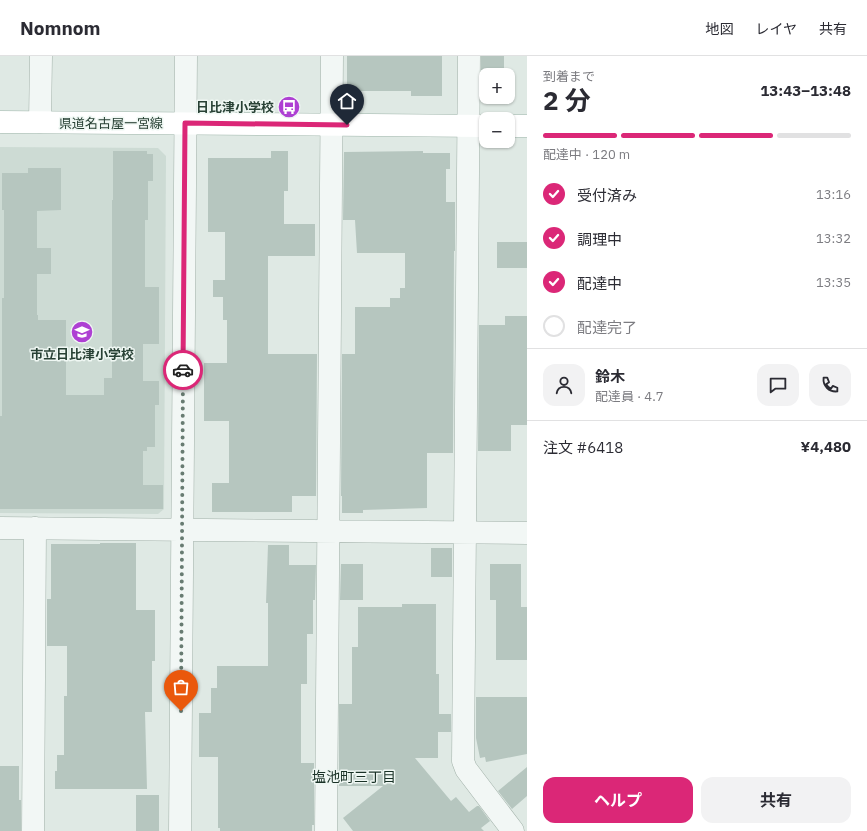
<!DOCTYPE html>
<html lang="ja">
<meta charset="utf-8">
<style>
:root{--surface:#fff;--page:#f2f2f3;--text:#2b2b33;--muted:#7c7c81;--line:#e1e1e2;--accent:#db2777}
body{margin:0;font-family:"IBM Plex Sans","Noto Sans JP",sans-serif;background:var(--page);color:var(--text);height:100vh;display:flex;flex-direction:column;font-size:15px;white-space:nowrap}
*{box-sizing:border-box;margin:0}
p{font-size:13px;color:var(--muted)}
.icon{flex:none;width:22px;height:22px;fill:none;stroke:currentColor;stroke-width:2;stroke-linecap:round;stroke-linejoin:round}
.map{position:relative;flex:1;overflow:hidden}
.panel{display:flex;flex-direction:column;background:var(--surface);width:340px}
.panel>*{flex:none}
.buttons{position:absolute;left:479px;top:12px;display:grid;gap:8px}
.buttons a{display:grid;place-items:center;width:36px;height:36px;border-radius:8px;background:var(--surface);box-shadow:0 1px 3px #0004;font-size:20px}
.pin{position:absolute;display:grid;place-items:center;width:34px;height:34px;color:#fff;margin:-41px -17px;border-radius:50% 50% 50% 0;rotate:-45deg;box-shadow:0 0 4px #0007}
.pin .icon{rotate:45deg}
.courier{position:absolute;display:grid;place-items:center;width:40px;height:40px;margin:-20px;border:3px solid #db2777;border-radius:50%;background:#fff;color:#222;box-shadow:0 1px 5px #0007}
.summary em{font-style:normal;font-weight:700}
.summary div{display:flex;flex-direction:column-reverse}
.summary{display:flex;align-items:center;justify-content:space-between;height:68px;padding:0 16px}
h1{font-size:26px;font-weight:700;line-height:30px}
.bar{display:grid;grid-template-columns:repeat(4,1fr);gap:6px 4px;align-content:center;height:48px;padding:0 16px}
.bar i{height:5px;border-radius:3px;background:var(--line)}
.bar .on{background:var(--accent)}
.bar p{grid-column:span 4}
.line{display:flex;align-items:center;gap:10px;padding:0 16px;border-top:1px solid var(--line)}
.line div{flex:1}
.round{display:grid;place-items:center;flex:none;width:42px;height:42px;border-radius:12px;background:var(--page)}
ol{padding:0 16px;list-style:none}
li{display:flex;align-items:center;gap:12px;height:44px}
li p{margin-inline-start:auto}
li .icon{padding:4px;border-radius:50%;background:var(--accent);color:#fff;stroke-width:4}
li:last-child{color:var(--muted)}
li i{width:22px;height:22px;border:2px solid var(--line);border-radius:50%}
.primary-button{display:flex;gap:8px;margin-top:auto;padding:8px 16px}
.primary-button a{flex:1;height:46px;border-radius:12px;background:var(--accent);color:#fff;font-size:16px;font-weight:700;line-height:46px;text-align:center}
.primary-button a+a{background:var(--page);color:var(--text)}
header{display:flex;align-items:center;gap:24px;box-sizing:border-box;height:56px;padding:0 20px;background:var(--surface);border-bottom:1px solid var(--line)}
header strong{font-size:19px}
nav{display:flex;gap:22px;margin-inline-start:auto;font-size:14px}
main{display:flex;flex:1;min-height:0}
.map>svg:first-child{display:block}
</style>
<header>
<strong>Nomnom</strong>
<nav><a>地図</a><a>レイヤ</a><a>共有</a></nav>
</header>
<main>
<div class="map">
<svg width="527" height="775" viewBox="0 0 527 775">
<rect width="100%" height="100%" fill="#dfe9e4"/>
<path fill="#cddbd4" d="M0,91L158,92L166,100L164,453L158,458L0,457Z"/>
<path fill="#b6c6bf" d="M347,0H442V40H411V35H347Z
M481,0H504V19H481Z
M113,95H147V98H153V125H148V164H145V231H159V288H143V325H159V349H155V391H147V395H143V429H163V453H0V360H2V242H4V154H2V117H28V112H61V154L37,155V192H51V218H37V259H38V264H66V339H104V322H112V144H113Z
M271,95H288V135H284V168H315V200H268V298H317L316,440H292V456H212V427H229V365H204V307H227V264H223V241H213V224H225V176H208V102H271Z
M423,95V97H450V113H446V146H455V195H454L453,397H427V452L363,454V457H342V440H341L342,298H355V251H390V242H400V232H405V197H357L355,164H343L344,96Z
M497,186H527V212H497Z
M505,260H527V369H511V395H478L479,269H505Z
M100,487H136V554H155V605H152V656H145L147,733H55V715H57V699H64V640H67V590H47V543H51V488H100Z
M268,489H289V509H316L315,544H313V578H307V628H301V707H314V769H312V775H220V772H218V701H199V657H211V632H217V610H268V547H266Z
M431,492H452V521H431Z
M341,508H363V544H340Z
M490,508H521V551H527V604H496V544H490Z
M402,548H436V618H439V658H451V676H438V702H415L451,745L456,741L469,756L477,750H479L490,765L481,772L484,775H353L343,762L383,730H339V648H352V591H358V551H402Z
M476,641H527V698L486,706L485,701L480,702L476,682Z
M0,710H19V744H21V775H0Z
M527,711V740L512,753L498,735Z
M136,739H159V775H136Z"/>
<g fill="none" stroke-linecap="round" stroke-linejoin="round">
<g stroke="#a1b0a8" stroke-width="23">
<path id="minor" d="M469,0L463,705L466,713L513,775
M40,66L41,0
M0,472L527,477
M33,775L35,472
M180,775L186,0
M326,775L332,0"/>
</g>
<g stroke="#9eb5aa" stroke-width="23">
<path id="major" d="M0,66L486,70
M508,70H527"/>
</g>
<use href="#minor" stroke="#f2f7f5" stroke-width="22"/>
<use href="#major" stroke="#fff" stroke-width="22"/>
</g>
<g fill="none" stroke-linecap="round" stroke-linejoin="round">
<path stroke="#687c72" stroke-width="4" stroke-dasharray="0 7.2" d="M181,655L183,314"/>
<path stroke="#db2777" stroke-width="5" d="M183,314L185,67L347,69"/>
</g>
<defs>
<g id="bus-disc" transform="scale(1.15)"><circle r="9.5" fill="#ae40d3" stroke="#eff7f3"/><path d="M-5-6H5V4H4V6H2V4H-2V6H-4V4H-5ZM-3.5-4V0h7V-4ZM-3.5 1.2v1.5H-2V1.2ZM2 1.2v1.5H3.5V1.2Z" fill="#fff"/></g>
<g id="school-disc" transform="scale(1.15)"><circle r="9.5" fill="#ae40d3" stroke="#eff7f3"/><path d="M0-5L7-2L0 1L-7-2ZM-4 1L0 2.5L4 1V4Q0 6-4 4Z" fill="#fff"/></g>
</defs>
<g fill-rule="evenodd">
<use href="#bus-disc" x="289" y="51"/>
<use href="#school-disc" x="82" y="276"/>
</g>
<g text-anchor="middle" stroke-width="3" stroke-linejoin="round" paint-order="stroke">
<g font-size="13" font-weight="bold" fill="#284135" stroke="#eff7f3" text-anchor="end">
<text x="274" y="56">日比津小学校</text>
<text x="82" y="303" text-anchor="middle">市立日比津小学校</text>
</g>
<g font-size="13" fill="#284135" stroke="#eff7f3">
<text x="111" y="72">県道名古屋一宮線</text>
</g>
<g font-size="14" fill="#1a3227" stroke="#eff7f3">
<text x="354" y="726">塩池町三丁目</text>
</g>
</g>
</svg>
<div class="buttons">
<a>+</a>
<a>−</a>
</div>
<div class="pin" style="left:181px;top:655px;background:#ea580c"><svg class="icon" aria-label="bag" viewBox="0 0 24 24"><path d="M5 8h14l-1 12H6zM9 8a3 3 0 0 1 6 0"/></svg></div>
<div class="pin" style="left:347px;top:69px;background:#1f2937"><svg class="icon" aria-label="home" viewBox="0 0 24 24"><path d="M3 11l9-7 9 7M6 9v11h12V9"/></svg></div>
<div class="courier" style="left:183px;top:314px"><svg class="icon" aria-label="car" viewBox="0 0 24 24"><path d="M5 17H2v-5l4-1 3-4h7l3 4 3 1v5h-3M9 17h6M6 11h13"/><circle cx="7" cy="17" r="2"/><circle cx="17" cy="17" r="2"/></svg></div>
</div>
<section class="panel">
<div class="summary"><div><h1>2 分</h1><p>到着まで</p></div><em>13:43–13:48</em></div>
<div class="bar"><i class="on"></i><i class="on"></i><i class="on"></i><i></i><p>配達中 · 120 m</p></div>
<ol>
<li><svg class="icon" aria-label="check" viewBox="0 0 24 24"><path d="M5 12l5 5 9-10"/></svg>受付済み<p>13:16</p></li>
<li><svg class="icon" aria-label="check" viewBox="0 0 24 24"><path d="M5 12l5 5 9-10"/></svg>調理中<p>13:32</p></li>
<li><svg class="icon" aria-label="check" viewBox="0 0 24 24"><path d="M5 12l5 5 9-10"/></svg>配達中<p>13:35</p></li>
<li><i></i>配達完了</li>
</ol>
<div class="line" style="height:72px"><a class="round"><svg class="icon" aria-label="person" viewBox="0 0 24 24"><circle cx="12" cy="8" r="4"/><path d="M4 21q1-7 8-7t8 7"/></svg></a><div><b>鈴木</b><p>配達員 · 4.7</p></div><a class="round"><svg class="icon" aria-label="chat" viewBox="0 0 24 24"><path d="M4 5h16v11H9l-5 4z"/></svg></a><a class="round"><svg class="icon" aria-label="phone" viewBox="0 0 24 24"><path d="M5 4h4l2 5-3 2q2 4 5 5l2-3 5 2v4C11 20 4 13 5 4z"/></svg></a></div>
<div class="line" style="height:52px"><div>注文 #6418</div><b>¥4,480</b></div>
<div class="primary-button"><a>ヘルプ</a><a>共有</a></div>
</section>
</main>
